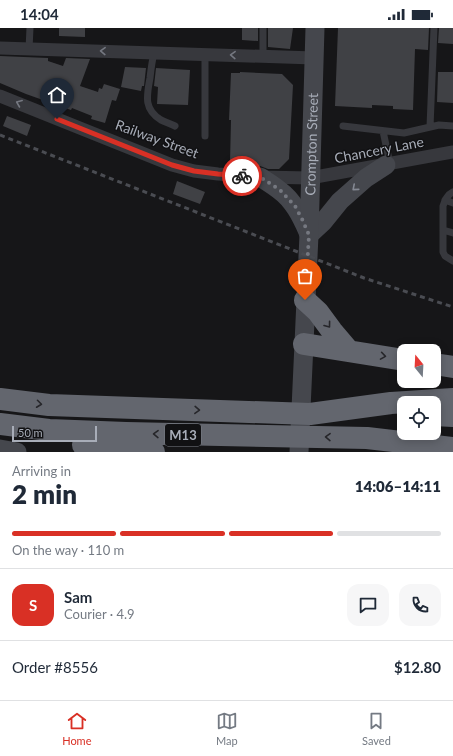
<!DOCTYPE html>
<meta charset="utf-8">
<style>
:root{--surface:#fff;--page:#f6f6f7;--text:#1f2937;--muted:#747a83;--line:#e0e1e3;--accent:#d93025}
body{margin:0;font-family:Lato,sans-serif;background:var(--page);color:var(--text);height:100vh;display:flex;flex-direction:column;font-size:15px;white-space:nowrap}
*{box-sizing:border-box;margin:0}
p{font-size:13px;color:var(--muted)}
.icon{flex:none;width:22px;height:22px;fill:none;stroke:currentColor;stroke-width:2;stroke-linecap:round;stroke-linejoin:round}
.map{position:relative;height:424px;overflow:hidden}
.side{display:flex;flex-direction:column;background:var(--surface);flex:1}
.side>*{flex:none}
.needle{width:26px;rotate:342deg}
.tools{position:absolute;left:397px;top:316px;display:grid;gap:8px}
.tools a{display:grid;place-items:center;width:44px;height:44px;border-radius:8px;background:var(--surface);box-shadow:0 2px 10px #0003;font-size:20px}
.scale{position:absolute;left:12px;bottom:10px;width:85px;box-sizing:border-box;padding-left:4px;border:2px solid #a8adb8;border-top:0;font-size:11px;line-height:14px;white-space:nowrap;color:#a8adb8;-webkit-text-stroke:3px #111113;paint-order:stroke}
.pin{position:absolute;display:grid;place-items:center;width:34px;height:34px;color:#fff;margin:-41px -17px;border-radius:50% 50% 50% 0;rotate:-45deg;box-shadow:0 0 4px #0007}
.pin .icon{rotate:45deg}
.courier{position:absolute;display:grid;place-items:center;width:40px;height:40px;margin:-20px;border:3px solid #d93025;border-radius:50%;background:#fff;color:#222;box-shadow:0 1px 5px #0007}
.summary em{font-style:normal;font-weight:800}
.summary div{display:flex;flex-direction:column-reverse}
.summary{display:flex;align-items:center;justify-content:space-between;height:68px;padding:0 12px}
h1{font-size:26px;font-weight:800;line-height:30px}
.bar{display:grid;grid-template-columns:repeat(4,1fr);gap:6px 4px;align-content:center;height:48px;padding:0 12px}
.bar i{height:5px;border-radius:3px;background:var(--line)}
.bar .selected{background:var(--accent)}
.bar p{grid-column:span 4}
.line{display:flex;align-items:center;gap:10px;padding:0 12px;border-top:1px solid var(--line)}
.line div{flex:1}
.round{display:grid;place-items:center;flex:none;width:42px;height:42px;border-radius:12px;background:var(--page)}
.status{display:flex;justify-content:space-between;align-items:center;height:28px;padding:0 20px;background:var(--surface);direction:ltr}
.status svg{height:11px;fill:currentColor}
.tabs{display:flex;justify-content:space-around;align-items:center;height:56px;border-top:1px solid var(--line);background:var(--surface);font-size:11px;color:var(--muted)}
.tabs a{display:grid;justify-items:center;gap:2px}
.tabs .selected{color:var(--accent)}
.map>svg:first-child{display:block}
</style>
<div class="status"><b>14:04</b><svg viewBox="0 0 49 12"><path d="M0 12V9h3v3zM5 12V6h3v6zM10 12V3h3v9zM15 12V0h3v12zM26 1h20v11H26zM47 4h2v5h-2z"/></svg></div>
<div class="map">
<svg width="453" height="424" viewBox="0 0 453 424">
<rect width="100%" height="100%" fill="#161618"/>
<path fill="#404145" d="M59,0H85V9L59,8Z
M242,0H258V13L242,12Z
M268,0H293L290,21L268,19Z
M338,0H429L428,22L415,21L413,82L393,81V78L372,77V80L335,78Z
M439,0H453V16L438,15Z
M0,28L48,30V33L63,38L66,30L90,31L80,58L98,64L99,60L102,61L104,56L120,61L116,73L112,72L105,95L91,91L92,88L72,80L71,82L26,66L0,55Z
M125,39L146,40L144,58H142L141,63L121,59Z
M156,40L190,42L188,77L157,76L158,59L154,58Z
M240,44L282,46L293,57L289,131L279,141H268L260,138L254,140H241L242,135H230L231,92H229L231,45H240Z
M438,44H453V75L437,74Z
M7,88L31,97L27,108L3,98Z
M177,153L205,164L200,176L173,166Z"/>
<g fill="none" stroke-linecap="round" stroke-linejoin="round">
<path stroke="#37383d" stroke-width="7" d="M29,21L30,0
M154,25C152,33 151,41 150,50C147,67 143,81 161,92C165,94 171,96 175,98
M205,26V108
M263,28V0
M343,98L404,105L439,97L453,98
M430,99L434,0
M383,103L390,136
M453,164C447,167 445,172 443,178V224L445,228L453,233
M445,172L453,175
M443,202L453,205"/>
<path stroke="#37383d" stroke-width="13" d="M0,20L314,30
M0,68L172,137L194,143L218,146L260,149L310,150L453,124"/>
<g stroke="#45474d" stroke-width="19">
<path d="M260,149C266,153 273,157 279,162C293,172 301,188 308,204"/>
<path d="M309,207L323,194L340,173L366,150L386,137"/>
<path d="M0,421L17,424"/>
<path id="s1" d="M299,424L309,207L315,0"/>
</g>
<path stroke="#63666e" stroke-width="22" d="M305,272L318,284L332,303L349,323
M304,316L404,332
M434,336L453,339
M0,371L49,377L310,386L391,375L453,371
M434,387L453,388
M0,396L49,402L126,405L367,410L453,420
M83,417L154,424"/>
<path stroke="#4a4c52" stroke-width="3" stroke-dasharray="5 4" stroke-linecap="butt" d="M0,107L364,250L453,279"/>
</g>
<defs><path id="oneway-chevron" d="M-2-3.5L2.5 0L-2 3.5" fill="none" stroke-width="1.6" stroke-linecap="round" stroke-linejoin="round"/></defs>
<g stroke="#757881">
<use href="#oneway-chevron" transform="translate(103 23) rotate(-178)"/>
<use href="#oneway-chevron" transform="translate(233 27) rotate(-178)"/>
<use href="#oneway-chevron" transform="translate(19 75) rotate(-158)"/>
</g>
<use stroke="#858993" href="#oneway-chevron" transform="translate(355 160) rotate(139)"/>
<g stroke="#26262a">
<use href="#oneway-chevron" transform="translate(328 297) rotate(53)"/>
<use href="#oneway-chevron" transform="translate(383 328) rotate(9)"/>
<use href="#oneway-chevron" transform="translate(39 376) rotate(7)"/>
<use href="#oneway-chevron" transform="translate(197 382) rotate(2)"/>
<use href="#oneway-chevron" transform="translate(156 406) rotate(-179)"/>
<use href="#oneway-chevron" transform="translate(328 409) rotate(-179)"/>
</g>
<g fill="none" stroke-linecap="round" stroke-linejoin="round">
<path stroke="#757880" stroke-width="4" stroke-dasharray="0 7.2" d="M242,148L260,149L280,162L295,178L302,191L309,207L305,272"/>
<path stroke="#d93025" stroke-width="5" d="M57,91L172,137L194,143L218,146L242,148"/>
</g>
<g text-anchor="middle" stroke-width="3" stroke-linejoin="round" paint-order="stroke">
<rect fill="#111113" stroke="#7b7e86" stroke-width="1" x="165" y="396" width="36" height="22" rx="3"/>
<g font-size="13" font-weight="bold" fill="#a8adb8">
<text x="183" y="412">M13</text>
</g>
<g font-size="14" fill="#a8adb8" stroke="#111113">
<text transform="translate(157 111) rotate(20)" y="5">Railway Street</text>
<text dy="5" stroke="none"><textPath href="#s1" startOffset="308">Crompton Street</textPath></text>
<text transform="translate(379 122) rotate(-11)" y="5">Chancery Lane</text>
</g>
</g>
</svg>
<div class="tools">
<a><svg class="needle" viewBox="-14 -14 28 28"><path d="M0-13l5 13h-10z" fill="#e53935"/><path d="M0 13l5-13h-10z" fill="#747a83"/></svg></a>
<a><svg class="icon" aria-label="locate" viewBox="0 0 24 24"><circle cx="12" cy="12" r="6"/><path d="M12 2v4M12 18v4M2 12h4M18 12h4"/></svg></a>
</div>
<div class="scale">50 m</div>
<div class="pin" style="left:305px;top:272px;background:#ea580c"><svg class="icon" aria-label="bag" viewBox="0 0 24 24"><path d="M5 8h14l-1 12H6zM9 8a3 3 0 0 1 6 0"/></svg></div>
<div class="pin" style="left:57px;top:91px;background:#1f2937"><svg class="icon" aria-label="home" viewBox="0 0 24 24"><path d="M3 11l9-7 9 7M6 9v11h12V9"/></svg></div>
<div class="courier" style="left:242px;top:148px"><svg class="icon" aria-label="bike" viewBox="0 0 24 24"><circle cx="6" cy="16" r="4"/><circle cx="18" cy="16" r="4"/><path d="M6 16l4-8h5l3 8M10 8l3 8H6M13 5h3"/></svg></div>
</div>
<section class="side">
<div class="summary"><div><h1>2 min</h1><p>Arriving in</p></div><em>14:06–14:11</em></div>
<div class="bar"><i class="selected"></i><i class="selected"></i><i class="selected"></i><i></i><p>On the way · 110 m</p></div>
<div class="line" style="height:72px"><b class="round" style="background:var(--accent);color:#fff">S</b><div><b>Sam</b><p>Courier · 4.9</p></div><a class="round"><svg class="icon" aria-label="chat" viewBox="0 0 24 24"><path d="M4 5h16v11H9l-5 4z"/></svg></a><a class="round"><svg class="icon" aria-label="phone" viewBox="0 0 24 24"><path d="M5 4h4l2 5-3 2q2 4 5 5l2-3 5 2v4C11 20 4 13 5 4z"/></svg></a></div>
<div class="line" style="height:52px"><div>Order #8556</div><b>$12.80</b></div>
</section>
<nav class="tabs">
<a class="selected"><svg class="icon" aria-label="home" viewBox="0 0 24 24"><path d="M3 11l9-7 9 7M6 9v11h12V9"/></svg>Home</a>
<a><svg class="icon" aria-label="map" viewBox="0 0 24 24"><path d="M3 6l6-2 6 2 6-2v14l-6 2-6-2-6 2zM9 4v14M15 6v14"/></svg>Map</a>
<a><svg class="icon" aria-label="saved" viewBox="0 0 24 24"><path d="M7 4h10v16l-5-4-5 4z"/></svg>Saved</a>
</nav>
